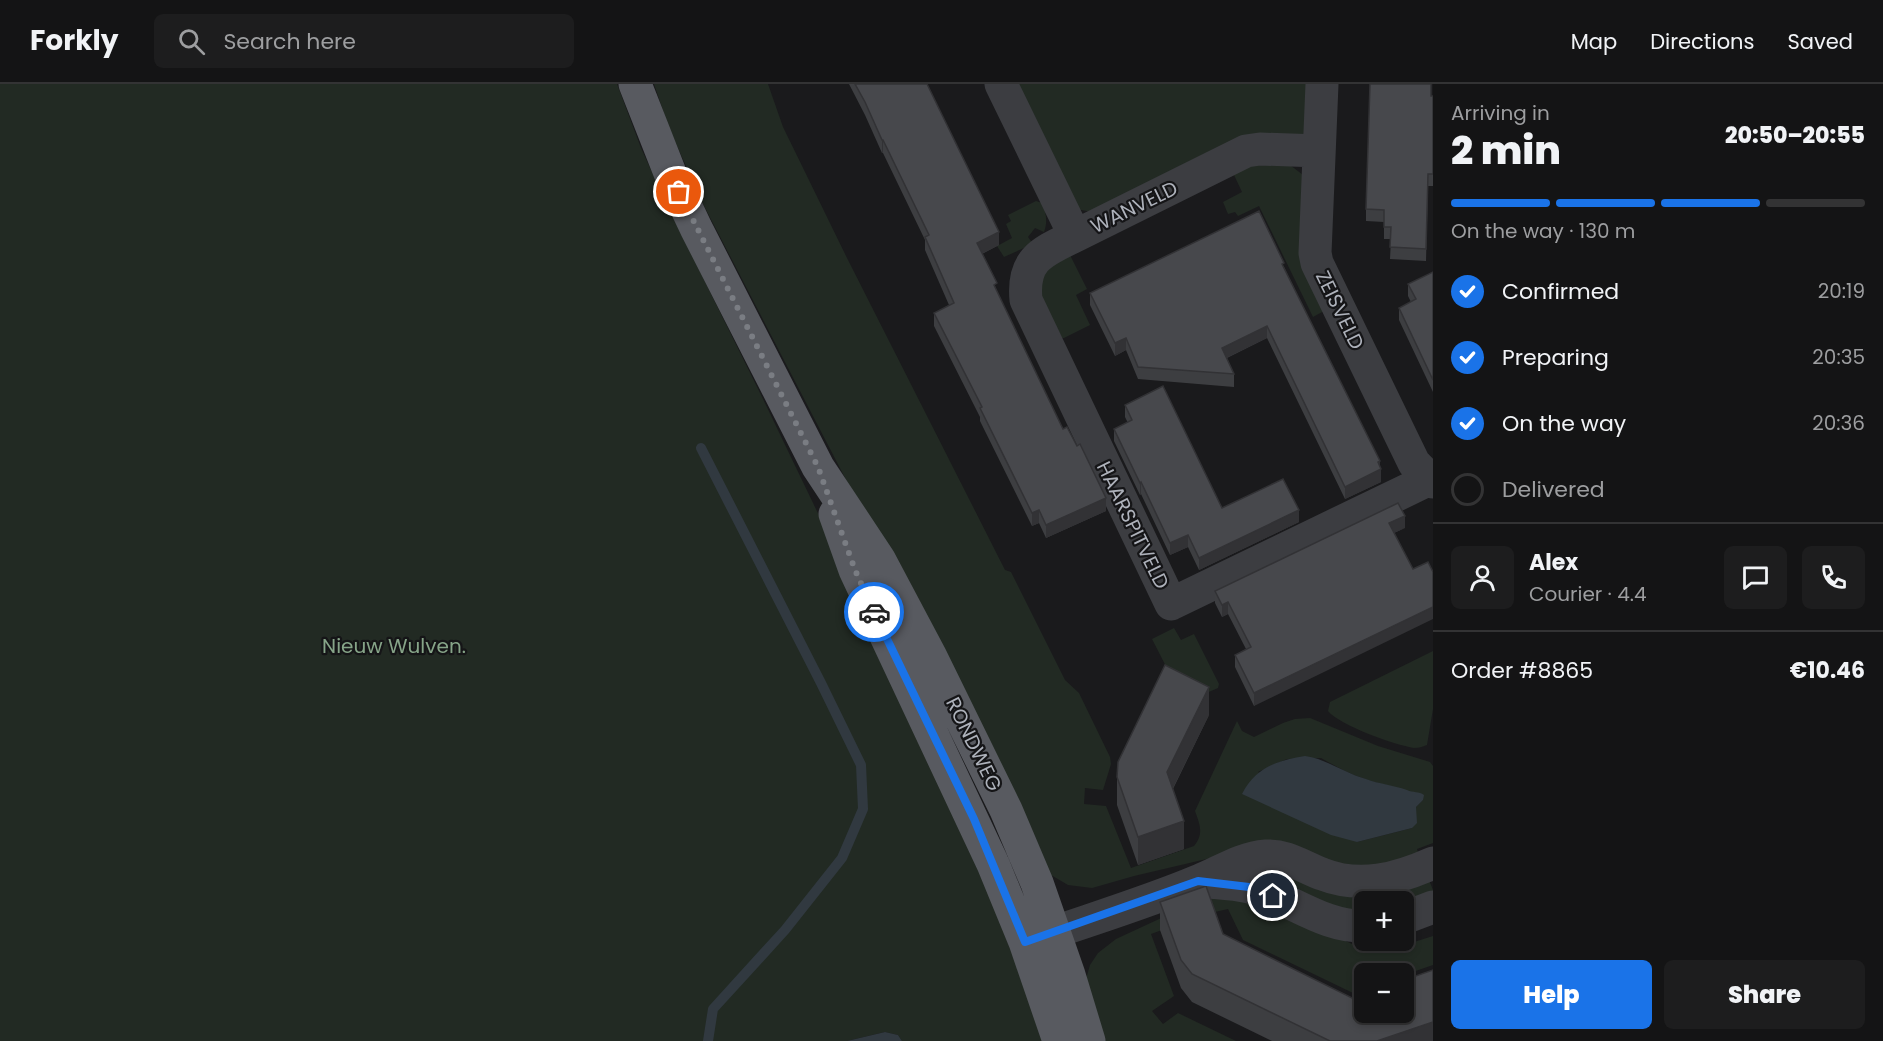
<!DOCTYPE html>
<meta charset="utf-8">
<style>
:root{--surface:#141415;--page:#1d1d1e;--text:#f1f3f6;--muted:#9d9ea0;--line:#333334;--accent:#1a73e8}
body{margin:0;font-family:Poppins,sans-serif;background:var(--page);color:var(--text);height:100vh;display:flex;flex-direction:column;font-size:22px;white-space:nowrap}
*{box-sizing:border-box;margin:0}
p{font-size:20px;color:var(--muted)}
.icon{flex:none;width:33px;height:33px;fill:none;stroke:currentColor;stroke-width:2;stroke-linecap:round;stroke-linejoin:round}
.map{position:relative;flex:1;overflow:hidden}
.details{display:flex;flex-direction:column;background:var(--surface);width:450px}
.details>*{flex:none}
.tools{position:absolute;left:1354px;top:807px;display:grid;gap:12px}
.tools a{display:grid;place-items:center;width:60px;height:60px;border-radius:9px;background:var(--surface);box-shadow:0 3px 9px #0003,0 0 0 2px var(--line);font-size:30px}
.pin{position:absolute;display:grid;place-items:center;width:51px;height:51px;color:#fff;margin:-26px;border:3px solid #fff;border-radius:50%;box-shadow:0 2px 6px #0007}
.courier{position:absolute;display:grid;place-items:center;width:60px;height:60px;margin:-30px;border:4px solid #1a73e8;border-radius:50%;background:#fff;color:#222;box-shadow:0 2px 8px #0007}
.headline em{font-style:normal;font-weight:800}
.headline div{display:flex;flex-direction:column-reverse}
.headline{display:flex;align-items:center;justify-content:space-between;height:102px;padding:0 18px}
h1{font-size:39px;font-weight:800;line-height:45px}
.bar{display:grid;grid-template-columns:repeat(4,1fr);gap:9px 6px;align-content:center;height:72px;padding:0 18px}
.bar i{height:8px;border-radius:4px;background:var(--line)}
.bar .active{background:var(--accent)}
.bar p{grid-column:span 4}
.line{display:flex;align-items:center;gap:15px;padding:0 18px;border-top:2px solid var(--line)}
.line div{flex:1}
.round{display:grid;place-items:center;flex:none;width:63px;height:63px;border-radius:9px;background:var(--page)}
ol{padding:0 18px;list-style:none}
li{display:flex;align-items:center;gap:18px;height:66px}
li p{margin-inline-start:auto}
li .icon{padding:6px;border-radius:50%;background:var(--accent);color:#fff;stroke-width:4}
li:last-child{color:var(--muted)}
li i{width:33px;height:33px;border:3px solid var(--line);border-radius:50%}
.button{display:flex;gap:12px;margin-top:auto;padding:12px 18px}
.button a{flex:1;height:69px;border-radius:9px;background:var(--accent);color:#fff;font-size:24px;font-weight:800;line-height:69px;text-align:center}
.button a+a{background:var(--page);color:var(--text)}
header{display:flex;align-items:center;gap:36px;box-sizing:border-box;height:84px;padding:0 30px;background:var(--surface);border-bottom:2px solid var(--line)}
header strong{font-size:28px}
nav{display:flex;gap:33px;margin-inline-start:auto;font-size:21px}
.search{width:420px;height:54px;background:var(--page);display:flex;align-items:center;gap:15px;box-sizing:border-box;padding:0 21px;border-radius:9px;color:var(--muted);font-size:22px}
main{display:flex;flex:1;min-height:0}
.map>svg:first-child{display:block}
</style>
<header>
<strong>Forkly</strong>
<div class="search"><svg class="icon" aria-label="search" viewBox="0 0 24 24"><circle cx="10" cy="10" r="6"/><path d="M15 15l6 6"/></svg>Search here</div>
<nav><a>Map</a><a>Directions</a><a>Saved</a></nav>
</header>
<main>
<div class="map">
<svg width="1433" height="957" viewBox="0 0 1433 957">
<rect width="100%" height="100%" fill="#1a1a1c"/>
<path fill="#222a23" fill-rule="evenodd" d="M0,0H617L641,64L666,119L763,315L928,658L1047,957H902L898,951L885,948L847,957H0Z
M654,0H768L783,43L847,174L1005,486L1011,488L1065,596L1079,609L1110,673L1111,680L1103,706L1085,704L1084,720L1106,722L1131,784L1194,762C1204,750 1200,741 1195,727L1237,637L1242,647L1254,653L1283,639L1295,635L1310,634L1378,662L1430,678L1433,682V759L1417,765L1420,776L1384,788L1232,769L1134,792L1092,804L1068,801L1051,791L702,118L669,44ZM1321,674C1335,682 1349,690 1365,695C1387,703 1402,702 1423,716L1416,723L1412,744L1357,758L1258,688L1287,675Z
M1011,0H1310L1307,46L1302,52L1092,128L1076,125Z
M1253,78L1290,81L1303,91L1324,227L1313,233L1259,122L1238,132L1235,128L1228,130L1223,118L1242,108L1234,91Z
M1036,117L1042,119C1046,128 1048,138 1044,148L1035,144L1028,153L1033,160L1004,173L997,162L1012,154L1006,140L1011,137L1008,131Z
M1070,171L1087,205L1076,211L1090,241L1064,254H1062L1041,213L1043,186Z
M1174,544L1181,556L1194,550L1219,600L1218,604L1204,610L1173,596L1152,555Z
M1433,567V625L1427,661C1422,663 1419,664 1414,664C1395,661 1339,641 1328,627L1330,618Z
M1250,784L1427,791L1433,806V814L1404,818H1365V831L1338,829Z
M1229,812L1279,825L1352,860C1370,864 1393,862 1408,854L1411,859L1433,852V881L1404,891V890H1365V905L1353,909L1243,856L1228,825L1206,830L1151,850L1174,912L1152,927L1163,940L1178,929L1236,957H1098L1084,902L1090,881L1098,869L1116,855L1185,823L1213,814Z"/>
<path fill="#313940" d="M1305,672C1327,675 1344,689 1366,695C1379,700 1393,701 1407,706C1413,709 1419,707 1424,711L1423,716L1416,723L1417,739L1412,744L1357,758L1331,751L1242,710C1256,683 1276,677 1305,672Z
M885,948L898,951L902,957H847Z"/>
<g fill="none" stroke-linecap="round" stroke-linejoin="round">
<path stroke="#313940" stroke-width="10" d="M701,364L821,599L861,681L863,725L842,774L785,846L713,925L708,957"/>
<path stroke="#3c3d41" stroke-width="33" d="M1001,0L1075,152L1246,67L1260,65L1319,67
M1322,0L1315,169L1317,179L1414,379L1433,398
M1075,152C1042,168 1022,175 1026,216L1171,520L1430,395
M1198,797C1215,799 1233,799 1249,803C1289,813 1323,844 1365,842
M1404,834L1433,823
M1029,857C1085,837 1143,820 1198,797C1221,788 1240,774 1266,772C1287,771 1303,783 1322,790C1360,805 1397,795 1433,779"/>
<path stroke="#585a60" stroke-width="33" d="M635,0L670,89L696,144L818,383L879,475L931,573L1006,726L1037,799L1069,891L1089,957
M835,430L855,486L993,780L1025,858L1059,957"/>
</g>
<path fill="#3d3e41" d="M849,0H927L999,161L982,170L997,207L1063,345L1106,427L1046,454L1039,439L1032,442L980,337V333L934,242V229L949,221L925,166V156L883,69H882L865,31Z
M1431,12H1433V102H1428L1426,177L1390,175L1391,155H1384V138L1366,137V125Z
M1284,183L1380,382L1381,398L1345,415L1267,254L1227,274L1234,290V303L1138,295L1126,266L1115,272L1090,221V209Z
M1433,188V308L1399,236V224L1411,218L1408,212V200Z
M1125,321L1222,424L1299,438L1199,486L1188,463L1170,471L1141,410L1140,411L1114,357V345L1128,339L1125,333Z
M1405,444L1394,449L1413,485L1254,622L1235,583V571L1246,565L1228,530L1222,533L1215,519V507Z
M1209,631L1173,705L1184,765L1138,781L1117,721V693Z
M1160,818L1223,850L1433,957H1272L1192,918L1181,904L1160,846Z"/>
<path fill="#323235" d="M882,56H883V69H882Z
M999,148V161L977,172V159Z
M1267,242V254L1222,276V264Z
M1126,254V266L1115,272V259Z
M1380,377V386L1381,385V398L1345,415V403Z
M1141,398V410L1140,411V399Z
M1106,414V427L1046,454V441Z
M1039,426V439L1032,442V429Z
M1299,426V438L1199,486V474Z
M1405,432V444L1389,451V439Z
M1188,451V463L1170,471V459Z
M1228,518V530L1222,533V521Z
M1433,523V535L1254,622V609Z
M1209,603V631L1167,716V688Z
M1184,737V765L1138,781V753Z
M1433,938V957H1377Z"/>
<path fill="#47484c" stroke="#323235" stroke-width="1.5" d="M855,0H927L999,148L977,159L997,199L994,201L1063,345L1067,343L1077,362L1080,360L1106,414L1046,441L1039,426L1032,429L980,324L982,323L934,229L954,219L925,153L929,151L883,56H882L865,18Z
M1370,0H1431V12H1433V90H1428L1426,165L1390,163L1391,143H1384V126L1366,125Z
M1259,127L1284,179L1282,180L1380,377L1378,378L1381,385L1345,403L1267,242L1222,264L1234,290L1138,283L1126,254L1115,259L1090,209Z
M1433,188V296L1399,224L1416,215L1408,200Z
M1163,302L1222,424L1283,395L1299,426L1199,474L1188,451L1170,459L1141,398L1140,399L1114,345L1132,336L1125,321Z
M1398,419L1405,432L1389,439L1413,485L1428,478L1433,488V523L1254,609L1235,571L1251,563L1228,518L1222,521L1215,507Z
M1165,581L1209,603L1167,688L1184,737L1138,753L1117,693L1118,678Z
M1206,802L1223,850L1352,914L1365,910V928H1404V896L1433,886V938L1377,957H1330L1192,890L1181,876L1160,818Z"/>
<g fill="none" stroke-linecap="round" stroke-linejoin="round">
<path stroke="#7a7d83" stroke-width="6" stroke-dasharray="0 10.8" d="M679,108L818,383L855,486L874,528"/>
<path stroke="#1a73e8" stroke-width="8" d="M874,528L974,735L1025,858L1198,797L1249,803L1273,812"/>
</g>
<g text-anchor="middle" stroke-width="4.5" stroke-linejoin="round" paint-order="stroke">
<g font-size="20" fill="#aeb2bb" stroke="#151517">
<text transform="translate(1134 123) rotate(-26)" y="7">WANVELD</text>
<text transform="translate(1340 226) rotate(64)" y="7">ZEISVELD</text>
<text transform="translate(1133 441) rotate(64)" y="7">HAARSPITVELD</text>
<text transform="translate(974 660) rotate(64)" y="7">RONDWEG</text>
</g>
<g font-size="20" fill="#86a488" stroke="#151517">
<text x="394" y="569">Nieuw Wulven.</text>
</g>
</g>
</svg>
<div class="tools">
<a>+</a>
<a>−</a>
</div>
<div class="pin" style="left:679px;top:108px;background:#ea580c"><svg class="icon" aria-label="bag" viewBox="0 0 24 24"><path d="M5 8h14l-1 12H6zM9 8a3 3 0 0 1 6 0"/></svg></div>
<div class="pin" style="left:1273px;top:812px;background:#1f2937"><svg class="icon" aria-label="home" viewBox="0 0 24 24"><path d="M3 11l9-7 9 7M6 9v11h12V9"/></svg></div>
<div class="courier" style="left:874px;top:528px"><svg class="icon" aria-label="car" viewBox="0 0 24 24"><path d="M5 17H2v-5l4-1 3-4h7l3 4 3 1v5h-3M9 17h6M6 11h13"/><circle cx="7" cy="17" r="2"/><circle cx="17" cy="17" r="2"/></svg></div>
</div>
<section class="details">
<div class="headline"><div><h1>2 min</h1><p>Arriving in</p></div><em>20:50–20:55</em></div>
<div class="bar"><i class="active"></i><i class="active"></i><i class="active"></i><i></i><p>On the way · 130 m</p></div>
<ol>
<li><svg class="icon" aria-label="check" viewBox="0 0 24 24"><path d="M5 12l5 5 9-10"/></svg>Confirmed<p>20:19</p></li>
<li><svg class="icon" aria-label="check" viewBox="0 0 24 24"><path d="M5 12l5 5 9-10"/></svg>Preparing<p>20:35</p></li>
<li><svg class="icon" aria-label="check" viewBox="0 0 24 24"><path d="M5 12l5 5 9-10"/></svg>On the way<p>20:36</p></li>
<li><i></i>Delivered</li>
</ol>
<div class="line" style="height:108px"><a class="round"><svg class="icon" aria-label="person" viewBox="0 0 24 24"><circle cx="12" cy="8" r="4"/><path d="M4 21q1-7 8-7t8 7"/></svg></a><div><b>Alex</b><p>Courier · 4.4</p></div><a class="round"><svg class="icon" aria-label="chat" viewBox="0 0 24 24"><path d="M4 5h16v11H9l-5 4z"/></svg></a><a class="round"><svg class="icon" aria-label="phone" viewBox="0 0 24 24"><path d="M5 4h4l2 5-3 2q2 4 5 5l2-3 5 2v4C11 20 4 13 5 4z"/></svg></a></div>
<div class="line" style="height:78px"><div>Order #8865</div><b>€10.46</b></div>
<div class="button"><a>Help</a><a>Share</a></div>
</section>
</main>
